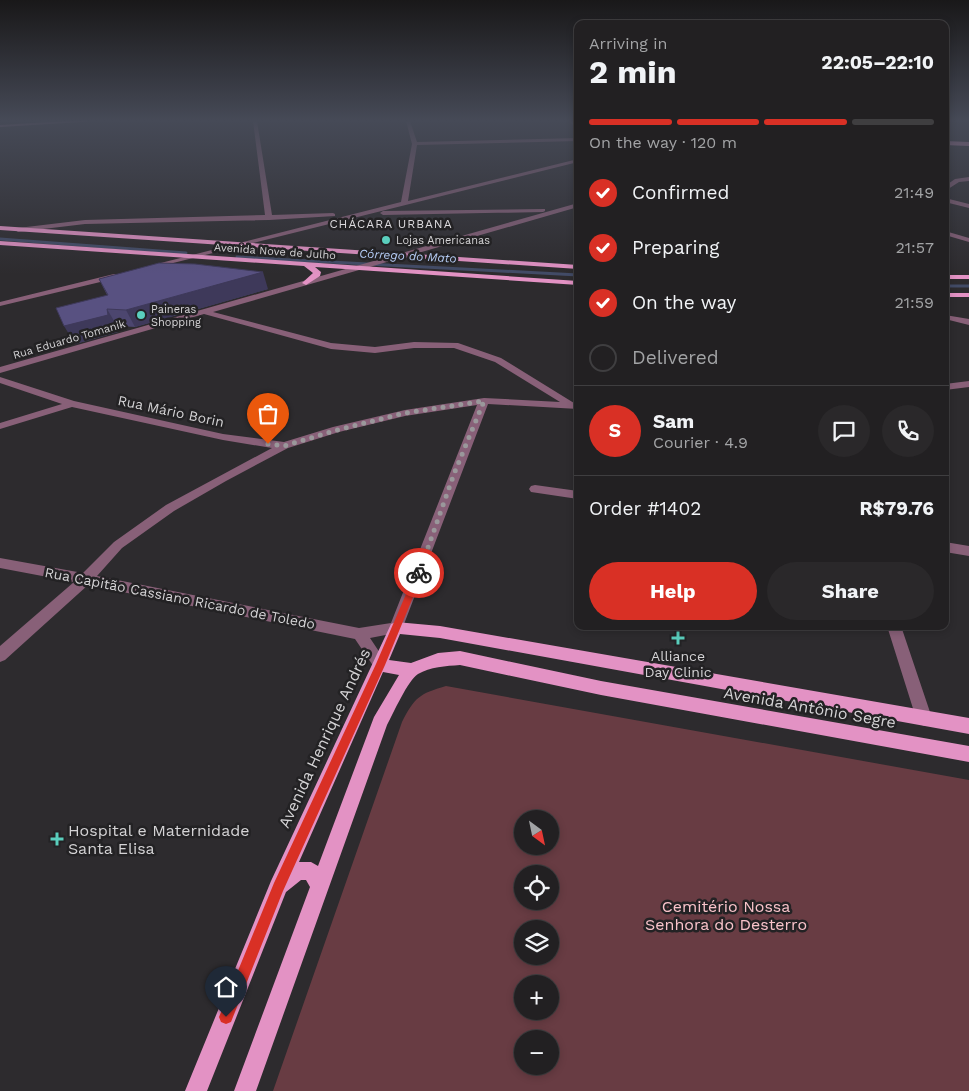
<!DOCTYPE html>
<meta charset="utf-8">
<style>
:root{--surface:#222022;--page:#2a282a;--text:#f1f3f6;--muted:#a2a3a5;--line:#3f3e40;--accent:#d93025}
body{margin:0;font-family:"Work Sans",sans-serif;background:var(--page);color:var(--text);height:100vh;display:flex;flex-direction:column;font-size:19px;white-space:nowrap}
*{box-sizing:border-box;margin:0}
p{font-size:16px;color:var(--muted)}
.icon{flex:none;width:28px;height:28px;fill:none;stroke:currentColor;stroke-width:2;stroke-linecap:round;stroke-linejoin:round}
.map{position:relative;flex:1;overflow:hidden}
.side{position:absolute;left:574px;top:20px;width:375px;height:610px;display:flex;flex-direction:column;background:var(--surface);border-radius:10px;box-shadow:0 2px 8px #0003,0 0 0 1px var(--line)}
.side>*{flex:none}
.needle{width:32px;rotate:147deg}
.fabs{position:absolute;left:514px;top:810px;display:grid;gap:10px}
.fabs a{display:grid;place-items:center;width:45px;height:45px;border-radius:50%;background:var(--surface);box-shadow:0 2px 8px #0003,0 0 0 1px var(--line);font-size:25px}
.pin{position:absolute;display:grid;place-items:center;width:42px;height:42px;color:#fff;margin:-51px -21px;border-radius:50% 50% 50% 0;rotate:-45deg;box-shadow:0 0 5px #0007}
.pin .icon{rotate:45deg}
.courier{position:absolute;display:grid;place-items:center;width:50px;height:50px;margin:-25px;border:4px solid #d93025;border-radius:50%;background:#fff;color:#222;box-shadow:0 1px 6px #0007}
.overview em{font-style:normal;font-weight:700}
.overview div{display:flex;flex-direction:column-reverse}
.overview{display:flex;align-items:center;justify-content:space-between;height:85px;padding:0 15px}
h1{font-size:32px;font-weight:700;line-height:38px}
.bar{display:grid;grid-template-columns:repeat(4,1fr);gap:8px 5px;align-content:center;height:60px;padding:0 15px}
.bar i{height:6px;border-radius:4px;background:var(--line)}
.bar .selected{background:var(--accent)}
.bar p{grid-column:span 4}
.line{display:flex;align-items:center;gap:12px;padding:0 15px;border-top:1px solid var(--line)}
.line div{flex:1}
.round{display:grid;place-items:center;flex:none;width:52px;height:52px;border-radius:26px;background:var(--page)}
ol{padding:0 15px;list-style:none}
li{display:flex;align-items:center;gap:15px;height:55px}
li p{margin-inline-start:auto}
li .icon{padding:5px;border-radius:50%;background:var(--accent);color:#fff;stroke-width:4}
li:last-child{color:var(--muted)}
li i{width:28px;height:28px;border:2px solid var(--line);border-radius:50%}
.primary-button{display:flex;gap:10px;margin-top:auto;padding:10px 15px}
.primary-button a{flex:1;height:58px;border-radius:30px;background:var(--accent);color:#fff;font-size:20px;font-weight:700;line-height:58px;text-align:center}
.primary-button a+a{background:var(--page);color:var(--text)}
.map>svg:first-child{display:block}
</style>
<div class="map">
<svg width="969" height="1091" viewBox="0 0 969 1091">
<rect width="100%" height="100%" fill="#2d2b2e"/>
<path fill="#683c43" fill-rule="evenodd" d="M446,686L969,780V1091H273L402,722C415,697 419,694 446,686ZM522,819H550V846H522ZM522,874H550V901H522ZM522,929H550V956H522ZM522,984H550V1011H522ZM522,1039H550V1066H522Z"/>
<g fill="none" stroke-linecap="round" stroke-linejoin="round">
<path stroke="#424b66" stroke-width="3" d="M0,239L186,253
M237,257L578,275
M945,286H969"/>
<path fill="#886078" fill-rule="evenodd" d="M253,121H257L272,215L333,213L335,214V216L269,220L85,224L18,232L15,230L18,228L85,220L265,215Z
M406,121H410L417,142L578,138V141L417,145L408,201L578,159V162L145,270L141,268L401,202L412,144Z
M568,121H573L578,125V129Z
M969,177V181L959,182L945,191V186L955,179Z
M945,198L969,204V208L945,202Z
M578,203V207L213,312L331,343L375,347L414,342L458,343L501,358L574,403H578V409L488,404L401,632L370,638L388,665L386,670L381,672L376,670L355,639L88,585L5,660L0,662V646L74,582L0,568V558L83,573L114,542L166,505L272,448L223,440L72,407L0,429V423L62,404L0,383V377L74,401L223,434L284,442L333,427L405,410L484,398L560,402L495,362L454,348H414L375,353L331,349L204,314L0,373V367ZM477,405L391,623L359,628L97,576L122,548L174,511L226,481L288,448L339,432L405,416Z
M545,209V211L543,212L383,215L380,213L383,211Z
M945,231L969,238V242L945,235Z
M114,274H117V278L0,306V302Z
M945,315L969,319V325L945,319Z
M969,381V387L945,390V384Z
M535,485L578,491V499L531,492L529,489L531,486Z
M945,542L969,546V556L945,552Z
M887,626H901L932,718L930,723L924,726L918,723L916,718Z"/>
<path fill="#e392c4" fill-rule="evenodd" d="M66,121H97L0,127V125Z
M945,141L969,142V146L945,145Z
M0,226L578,265V269L0,230Z
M0,241L578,281V285L315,267L321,272L320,276L306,285L302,283L313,273L304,266L0,245Z
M945,275H969V279H945Z
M945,293H969V297H945Z
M396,622L440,626L969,718V734L440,638L400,634L389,660L411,663L438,653L460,651L601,681L969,746V762L601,695L460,665C446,666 430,667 418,674C408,680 393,714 387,725L256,1091H234L310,887L306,880H301L286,892L207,1091H185L271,881L391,624ZM383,672L399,675L374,717L318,866L311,862H299Z"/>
</g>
<path fill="#4c466f" d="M99,279L268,289L135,327L117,326L118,332L75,344L107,295Z"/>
<path fill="#3e395a" d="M263,272L268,289L135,327L126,310Z
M107,309L117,326L118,332L75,344L64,326Z"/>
<path fill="#585181" stroke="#3e395a" d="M159,263L195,264L263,272L126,310L107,309L108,315L64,326L56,308L108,295L99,279Z"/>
<linearGradient id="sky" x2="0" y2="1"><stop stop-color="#191819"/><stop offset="0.44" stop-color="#464a57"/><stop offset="1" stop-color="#464a57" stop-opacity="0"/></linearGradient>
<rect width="969" height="274" fill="url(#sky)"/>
<path fill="#d93025" d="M419,570L423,573L385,665L283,891L231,1022L226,1024L221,1022L219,1017L274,883L376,664L415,573Z"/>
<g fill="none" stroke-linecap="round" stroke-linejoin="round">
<path stroke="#9a989b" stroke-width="5" stroke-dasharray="0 9" d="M268,444L284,446L337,430L405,413L484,401L454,474L419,573"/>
</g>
<g fill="#5acebd" stroke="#232224" stroke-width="2">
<circle cx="386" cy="240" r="5"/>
<circle cx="141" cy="315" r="5"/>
<path d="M675.5 630.5h5v5h5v5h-5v5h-5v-5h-5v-5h5z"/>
<path d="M54.5 831.5h5v5h5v5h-5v5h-5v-5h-5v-5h5z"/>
</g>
<g text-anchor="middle" stroke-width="5" stroke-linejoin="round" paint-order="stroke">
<g font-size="11" fill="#d4d3d5" stroke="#232224" text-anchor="start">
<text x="396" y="244">Lojas Americanas</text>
<text x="151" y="313">Paineras<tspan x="151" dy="13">Shopping</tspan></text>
</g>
<g font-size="11" fill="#d4d3d5" stroke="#232224">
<text transform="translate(275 251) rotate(4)" y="4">Avenida Nove de Julho</text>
<text transform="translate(69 339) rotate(-16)" y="4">Rua Eduardo Tomanik</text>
</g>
<g font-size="12" letter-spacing="1" fill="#dcdadd" stroke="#232224">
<text x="391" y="228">CHÁCARA URBANA</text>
</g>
<g font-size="12" font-style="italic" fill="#b6cdf6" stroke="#232224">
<text transform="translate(408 256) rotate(3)" y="4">Córrego do Mato</text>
</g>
<g font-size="14" fill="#d4d3d5" stroke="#232224">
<text transform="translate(171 411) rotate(12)" y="5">Rua Mário Borin</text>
<text transform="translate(180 598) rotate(11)" y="5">Rua Capitão Cassiano Ricardo de Toledo</text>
</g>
<g font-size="14" fill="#d4d3d5" stroke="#232224">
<text x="678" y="661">Alliance<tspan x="678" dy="16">Day Clinic</tspan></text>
</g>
<g font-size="16" fill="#d4d3d5" stroke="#232224">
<text transform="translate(810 707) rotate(10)" y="6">Avenida Antônio Segre</text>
<text transform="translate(324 738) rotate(-65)" y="6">Avenida Henrique Andrés</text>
</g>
<g font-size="16" fill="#d4d3d5" stroke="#232224" text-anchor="start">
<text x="68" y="836">Hospital e Maternidade<tspan x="68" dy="18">Santa Elisa</tspan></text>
</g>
<g font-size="16" fill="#f9c3ca" stroke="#232224">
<text x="726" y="912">Cemitério Nossa<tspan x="726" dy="18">Senhora do Desterro</tspan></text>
</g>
</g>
</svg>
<div class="fabs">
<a><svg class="needle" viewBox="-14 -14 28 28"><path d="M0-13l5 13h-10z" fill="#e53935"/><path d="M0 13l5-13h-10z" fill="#a2a3a5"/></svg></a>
<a><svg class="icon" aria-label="locate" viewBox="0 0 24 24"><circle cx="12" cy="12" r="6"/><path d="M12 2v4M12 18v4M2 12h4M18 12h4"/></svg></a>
<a><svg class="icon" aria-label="layers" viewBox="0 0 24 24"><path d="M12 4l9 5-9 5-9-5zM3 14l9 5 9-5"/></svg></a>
<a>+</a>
<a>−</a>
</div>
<div class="pin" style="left:268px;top:444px;background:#ea580c"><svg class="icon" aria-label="bag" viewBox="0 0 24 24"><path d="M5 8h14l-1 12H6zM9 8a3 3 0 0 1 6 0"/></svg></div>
<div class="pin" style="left:226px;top:1017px;background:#1f2937"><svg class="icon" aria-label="home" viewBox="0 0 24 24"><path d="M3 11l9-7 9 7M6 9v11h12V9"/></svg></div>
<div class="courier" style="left:419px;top:573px"><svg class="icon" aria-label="bike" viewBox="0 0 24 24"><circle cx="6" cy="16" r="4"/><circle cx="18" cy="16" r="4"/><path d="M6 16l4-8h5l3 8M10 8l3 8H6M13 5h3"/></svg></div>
<section class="side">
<div class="overview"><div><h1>2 min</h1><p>Arriving in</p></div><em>22:05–22:10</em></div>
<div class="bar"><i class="selected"></i><i class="selected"></i><i class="selected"></i><i></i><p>On the way · 120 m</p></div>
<ol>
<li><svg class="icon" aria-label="check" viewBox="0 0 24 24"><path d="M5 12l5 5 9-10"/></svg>Confirmed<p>21:49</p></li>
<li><svg class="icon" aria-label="check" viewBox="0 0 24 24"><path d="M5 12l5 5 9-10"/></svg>Preparing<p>21:57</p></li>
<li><svg class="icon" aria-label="check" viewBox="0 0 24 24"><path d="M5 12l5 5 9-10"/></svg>On the way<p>21:59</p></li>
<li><i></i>Delivered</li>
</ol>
<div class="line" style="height:90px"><b class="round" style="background:var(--accent);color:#fff">S</b><div><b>Sam</b><p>Courier · 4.9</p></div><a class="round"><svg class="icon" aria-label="chat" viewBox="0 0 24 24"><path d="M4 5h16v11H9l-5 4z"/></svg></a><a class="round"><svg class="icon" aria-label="phone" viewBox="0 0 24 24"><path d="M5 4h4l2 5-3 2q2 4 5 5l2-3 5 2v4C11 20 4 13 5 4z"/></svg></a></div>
<div class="line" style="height:65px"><div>Order #1402</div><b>R$79.76</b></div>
<div class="primary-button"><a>Help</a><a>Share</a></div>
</section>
</div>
